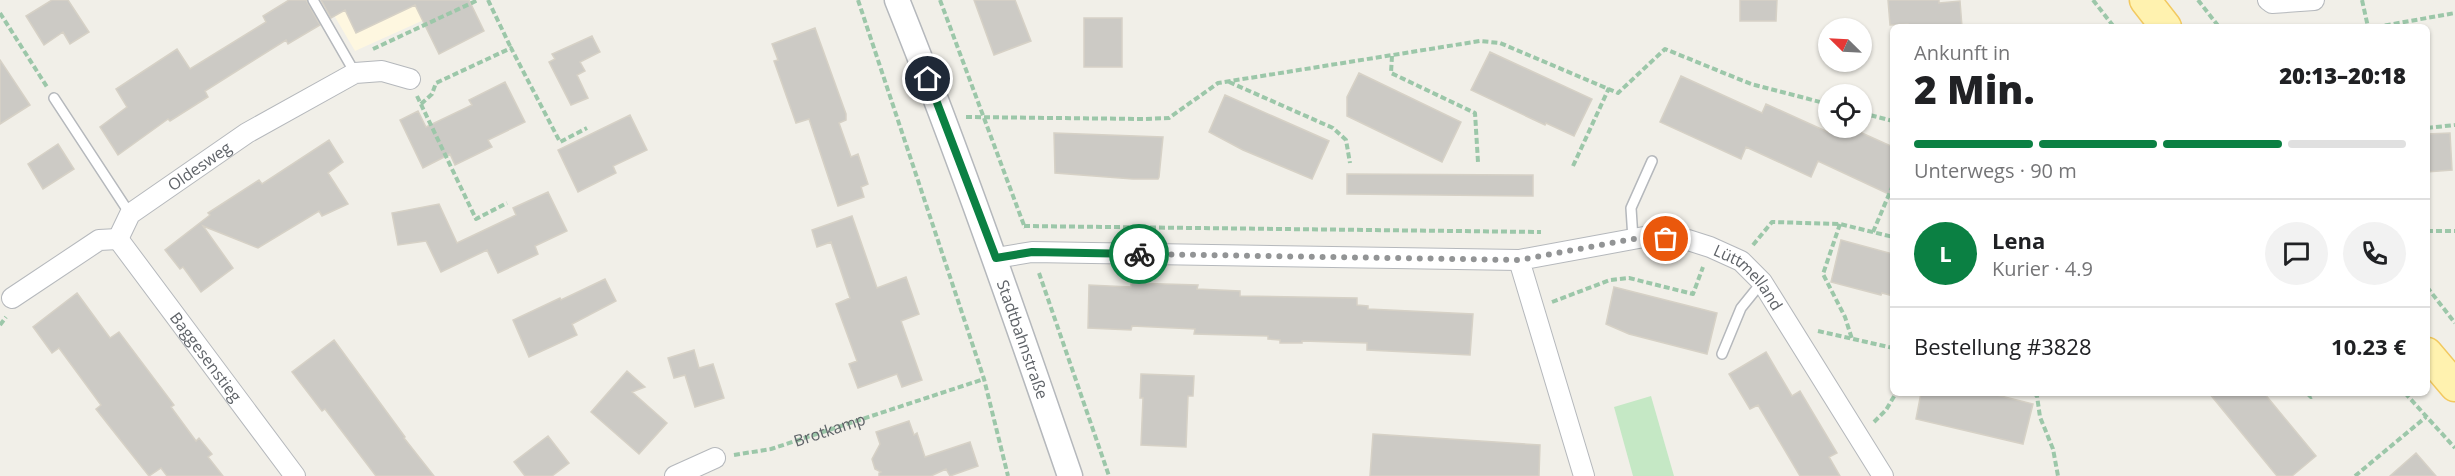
<!DOCTYPE html>
<html lang="de">
<meta charset="utf-8">
<style>
:root{--surface:#fff;--page:#f2f2f2;--text:#202124;--muted:#757577;--line:#e0e0e0;--accent:#0b8043}
body{margin:0;font-family:"Open Sans",sans-serif;background:var(--page);color:var(--text);height:100vh;display:flex;flex-direction:column;font-size:22px;white-space:nowrap}
*{box-sizing:border-box;margin:0}
p{font-size:20px;color:var(--muted)}
.icon{flex:none;width:33px;height:33px;fill:none;stroke:currentColor;stroke-width:2;stroke-linecap:round;stroke-linejoin:round}
.map{position:relative;flex:1;overflow:hidden}
.side{position:absolute;left:1890px;top:24px;width:540px;height:372px;display:flex;flex-direction:column;background:var(--surface);border-radius:9px;box-shadow:0 2px 4px #0004}
.side>*{flex:none}
.needle{width:39px;rotate:294deg}
.buttons{position:absolute;left:1818px;top:18px;display:grid;gap:12px}
.buttons a{display:grid;place-items:center;width:54px;height:54px;border-radius:50%;background:var(--surface);box-shadow:0 2px 4px #0004;font-size:30px}
.pin{position:absolute;display:grid;place-items:center;width:51px;height:51px;color:#fff;margin:-26px;border:3px solid #fff;border-radius:50%;box-shadow:0 2px 6px #0007}
.courier{position:absolute;display:grid;place-items:center;width:60px;height:60px;margin:-30px;border:4px solid #0b8043;border-radius:50%;background:#fff;color:#222;box-shadow:0 2px 8px #0007}
.summary em{font-style:normal;font-weight:800}
.summary div{display:flex;flex-direction:column-reverse}
.summary{display:flex;align-items:center;justify-content:space-between;height:102px;padding:0 24px}
h1{font-size:39px;font-weight:800;line-height:45px}
.bar{display:grid;grid-template-columns:repeat(4,1fr);gap:9px 6px;align-content:center;height:72px;padding:0 24px}
.bar i{height:8px;border-radius:4px;background:var(--line)}
.bar .on{background:var(--accent)}
.bar p{grid-column:span 4}
.line{display:flex;align-items:center;gap:15px;padding:0 24px;border-top:2px solid var(--line)}
.line div{flex:1}
.round{display:grid;place-items:center;flex:none;width:63px;height:63px;border-radius:32px;background:var(--page)}
.map>svg:first-child{display:block}
</style>
<div class="map">
<svg width="2455" height="476" viewBox="0 0 2455 476">
<rect width="100%" height="100%" fill="#f1efe8"/>
<path fill="#fef7e0" d="M325,0H468L355,51Z"/>
<path fill="#c5e8c5" d="M1651,396L1674,476H1633L1614,407Z"/>
<path fill="#cccac5" stroke="#d6d1c6" stroke-width="1.5" d="M52,0H68L89,32L70,44L63,32L44,45L26,16Z
M289,0H306L320,25L288,44L286,40L205,91L208,97L170,121L168,119L118,155L100,127L127,107L116,89L177,49L190,69L266,22L263,16Z
M321,0H469L484,31L439,54L415,5L356,33L345,10L331,18Z
M974,0H1015L1031,41L994,55Z
M1740,0H1777L1776,21H1740Z
M1888,0H1939V3L1960,1L1962,27H1908V24L1890,25Z
M1084,18H1122V67H1084Z
M815,28L846,114V120L839,123L851,157L858,154L868,184L861,187L864,197L838,206L809,119L796,123L774,61L778,60L772,44Z
M592,36L600,52L580,62L585,71L577,75L588,98L571,105L549,62L555,59L552,54Z
M1490,52L1592,99L1574,136L1546,123L1545,125L1471,90Z
M0,60L30,105L0,124Z
M1359,73L1461,122L1442,162L1347,116V97Z
M1681,76L1762,113L1766,104L1830,133L1833,128H1851L1893,147V196L1818,161L1811,177L1746,147L1741,159L1660,122Z
M505,82L525,122L488,140L492,147L455,165L450,154L423,168L400,120L418,111L426,127L472,105L469,100Z
M1225,95L1329,141L1312,179L1243,150L1209,132Z
M630,115L647,150L613,166L616,173L578,192L558,150Z
M1054,133L1163,137L1159,177L1158,179H1133L1055,173Z
M2450,133L2452,170L2427,172V134Z
M329,140L343,162L328,173L348,204L322,216L319,211L258,248L203,226L233,268L201,292L183,267L180,269L165,250L210,215L208,213L259,180L262,184Z
M58,144L74,169L43,189L28,164Z
M1347,174L1533,175V196L1347,194Z
M548,192L567,231L535,246L538,254L498,273L487,250L441,272L426,241L398,245L392,213L439,204L457,243L516,215L513,208Z
M852,216L877,288L906,277L919,314L901,321L922,380L902,387L897,374L858,388L849,364L857,361L836,304L850,298L831,242L817,247L812,230Z
M1841,240L1893,254V296L1882,293L1881,295L1831,282Z
M605,279L616,301L572,324L577,335L529,357L513,320L560,298L561,300Z
M1131,283L1198,285L1197,289L1240,291V296L1357,298V305L1368,306V309L1473,314L1470,355L1367,350V343L1302,341V343H1280V340L1268,339V336L1194,334L1195,329L1132,326L1131,330L1088,328L1089,285L1131,287Z
M1614,287L1717,313L1707,354L1629,334L1606,324Z
M77,293L110,338L119,332L174,405L171,407L196,441L199,438L212,454L208,457L223,476H167L161,468L149,476L118,437L96,409L101,405L59,348L52,353L33,327Z
M334,340L405,437L404,438L434,476H376L325,409L322,411L292,372Z
M694,350L699,368L713,364L724,398L695,407L685,375L674,378L668,358Z
M1766,352L1792,396L1800,391L1837,453L1829,457L1840,476H1800L1758,405L1750,409L1729,374Z
M627,371L645,387L632,392L667,423L639,454L591,412Z
M1141,374L1194,376L1193,396H1188L1186,447L1141,445L1143,398H1140Z
M1921,393H1989L2033,404L2023,444L1916,419Z
M2209,393H2264L2316,456L2292,476H2277Z
M909,421L914,435L917,433L925,457L970,442L978,466L950,476L946,469L931,476H879V473L881,472L875,469L872,459L880,444L876,432Z
M1373,434L1540,445L1539,476H1370Z
M548,436L569,463L552,476H525L514,462Z
M2416,453L2436,476H2390Z"/>
<g fill="none" stroke-linecap="round" stroke-linejoin="round">
<g stroke="#b5b8bc" stroke-width="12">
<path id="service" d="M313,0L355,73
M54,98L130,214
M1633,239L1631,208L1652,161
M1722,354L1741,308L1762,282"/>
</g>
<g stroke="#b5b8bc" stroke-width="22">
<g id="minor">
<path d="M2268,0L2272,3L2314,0"/>
<path id="s2" d="M118,239L130,214L247,133L355,73L382,71L410,79"/>
<path id="s3" d="M118,239L295,476"/>
<path d="M996,258L1032,252L1519,260"/>
<path d="M12,298L99,240L118,239"/>
<path d="M675,476L715,458"/>
<path id="s4" d="M1584,476L1519,260L1644,237L1688,240L1710,247L1741,261L1762,282L1883,476"/>
</g>
</g>
<g stroke="#b5b8bc" stroke-width="27">
<g id="tertiary">
<path id="s5" d="M897,0C960,157 1015,316 1070,476"/>
</g>
</g>
<g stroke="#f2c960" stroke-width="33">
<path id="primary" d="M2145,0L2166,27
M2427,353L2455,386"/>
</g>
<g stroke="#9cc7a9" stroke-width="4" stroke-dasharray="6 3" stroke-linecap="butt">
<path d="M488,0L511,48"/>
<path d="M858,0L984,379L1008,476"/>
<path d="M940,0L1025,228"/>
<path d="M2093,0L2114,27"/>
<path d="M2198,0L2219,27"/>
<path d="M2362,0L2368,27"/>
<path d="M0,13L47,87"/>
<path d="M2376,27L2455,13"/>
<path d="M373,49L478,0"/>
<path d="M1392,56L1391,73L1475,113L1478,162"/>
<path d="M1229,82L1333,128L1346,140L1350,163"/>
<path d="M417,96L476,219L507,203"/>
<path d="M421,104L432,94L436,83L511,48L560,142L587,128"/>
<path d="M1862,113L1893,121"/>
<path d="M966,117L1144,119L1169,118L1218,83L1480,41L1500,43L1618,93L1665,49L1751,84L1828,104"/>
<path d="M2427,128L2455,125"/>
<path d="M1573,166L1609,88"/>
<path d="M1840,224L1823,274L1845,317L1852,339"/>
<path d="M1024,226L1541,232"/>
<path d="M2427,231H2455"/>
<path d="M1873,232L1893,185"/>
<path d="M1753,245L1772,222L1840,224L1893,237"/>
<path d="M1039,273L1109,476"/>
<path d="M2427,287L2455,323"/>
<path d="M1552,302L1610,280L1629,278L1693,294L1703,267"/>
<path d="M0,325L6,317"/>
<path d="M1818,331L1893,348"/>
<path d="M2034,393L2037,396L2040,417L2053,449L2058,476"/>
<path d="M2307,393L2311,397L2315,393"/>
<path d="M2405,393L2455,448"/>
<path d="M1874,422L1886,410L1896,393"/>
<path id="s1" d="M734,455L771,449L984,379"/>
<path d="M2355,476L2426,417"/>
</g>
<use href="#service" stroke="#fff" stroke-width="9"/>
<use href="#minor" stroke="#fff" stroke-width="20"/>
<use href="#tertiary" stroke="#fff" stroke-width="24"/>
<use href="#primary" stroke="#fff2af" stroke-width="30"/>
</g>
<g fill="none" stroke-linecap="round" stroke-linejoin="round">
<path stroke="#929495" stroke-width="6" stroke-dasharray="0 10.8" d="M1139,254L1519,260L1633,239H1666"/>
<path stroke="#0b8043" stroke-width="8" d="M928,79L996,258L1032,252L1139,254"/>
</g>
<g text-anchor="middle" stroke-width="6" stroke-linejoin="round" paint-order="stroke">
<g font-size="16" fill="#5f6368" stroke="#fff">
<text dy="6" stroke="none"><textPath href="#s2" startOffset="112">Oldesweg</textPath></text>
<text dy="6" stroke="none"><textPath href="#s4" startOffset="470">Lüttmelland</textPath></text>
<text dy="6" stroke="none"><textPath href="#s5" startOffset="362">Stadtbahnstraße</textPath></text>
<text dy="6" stroke="none"><textPath href="#s3" startOffset="147">Baggesenstieg</textPath></text>
<text dy="6" stroke="none"><textPath href="#s1" startOffset="99">Brotkamp</textPath></text>
</g>
</g>
</svg>
<div class="buttons">
<a><svg class="needle" viewBox="-14 -14 28 28"><path d="M0-13l5 13h-10z" fill="#e53935"/><path d="M0 13l5-13h-10z" fill="#757577"/></svg></a>
<a><svg class="icon" aria-label="locate" viewBox="0 0 24 24"><circle cx="12" cy="12" r="6"/><path d="M12 2v4M12 18v4M2 12h4M18 12h4"/></svg></a>
</div>
<div class="pin" style="left:1666px;top:239px;background:#ea580c"><svg class="icon" aria-label="bag" viewBox="0 0 24 24"><path d="M5 8h14l-1 12H6zM9 8a3 3 0 0 1 6 0"/></svg></div>
<div class="pin" style="left:928px;top:79px;background:#1f2937"><svg class="icon" aria-label="home" viewBox="0 0 24 24"><path d="M3 11l9-7 9 7M6 9v11h12V9"/></svg></div>
<div class="courier" style="left:1139px;top:254px"><svg class="icon" aria-label="bike" viewBox="0 0 24 24"><circle cx="6" cy="16" r="4"/><circle cx="18" cy="16" r="4"/><path d="M6 16l4-8h5l3 8M10 8l3 8H6M13 5h3"/></svg></div>
<section class="side">
<div class="summary"><div><h1>2 Min.</h1><p>Ankunft in</p></div><em>20:13–20:18</em></div>
<div class="bar"><i class="on"></i><i class="on"></i><i class="on"></i><i></i><p>Unterwegs · 90 m</p></div>
<div class="line" style="height:108px"><b class="round" style="background:var(--accent);color:#fff">L</b><div><b>Lena</b><p>Kurier · 4.9</p></div><a class="round"><svg class="icon" aria-label="chat" viewBox="0 0 24 24"><path d="M4 5h16v11H9l-5 4z"/></svg></a><a class="round"><svg class="icon" aria-label="phone" viewBox="0 0 24 24"><path d="M5 4h4l2 5-3 2q2 4 5 5l2-3 5 2v4C11 20 4 13 5 4z"/></svg></a></div>
<div class="line" style="height:78px"><div>Bestellung #3828</div><b>10.23 €</b></div>
</section>
</div>
